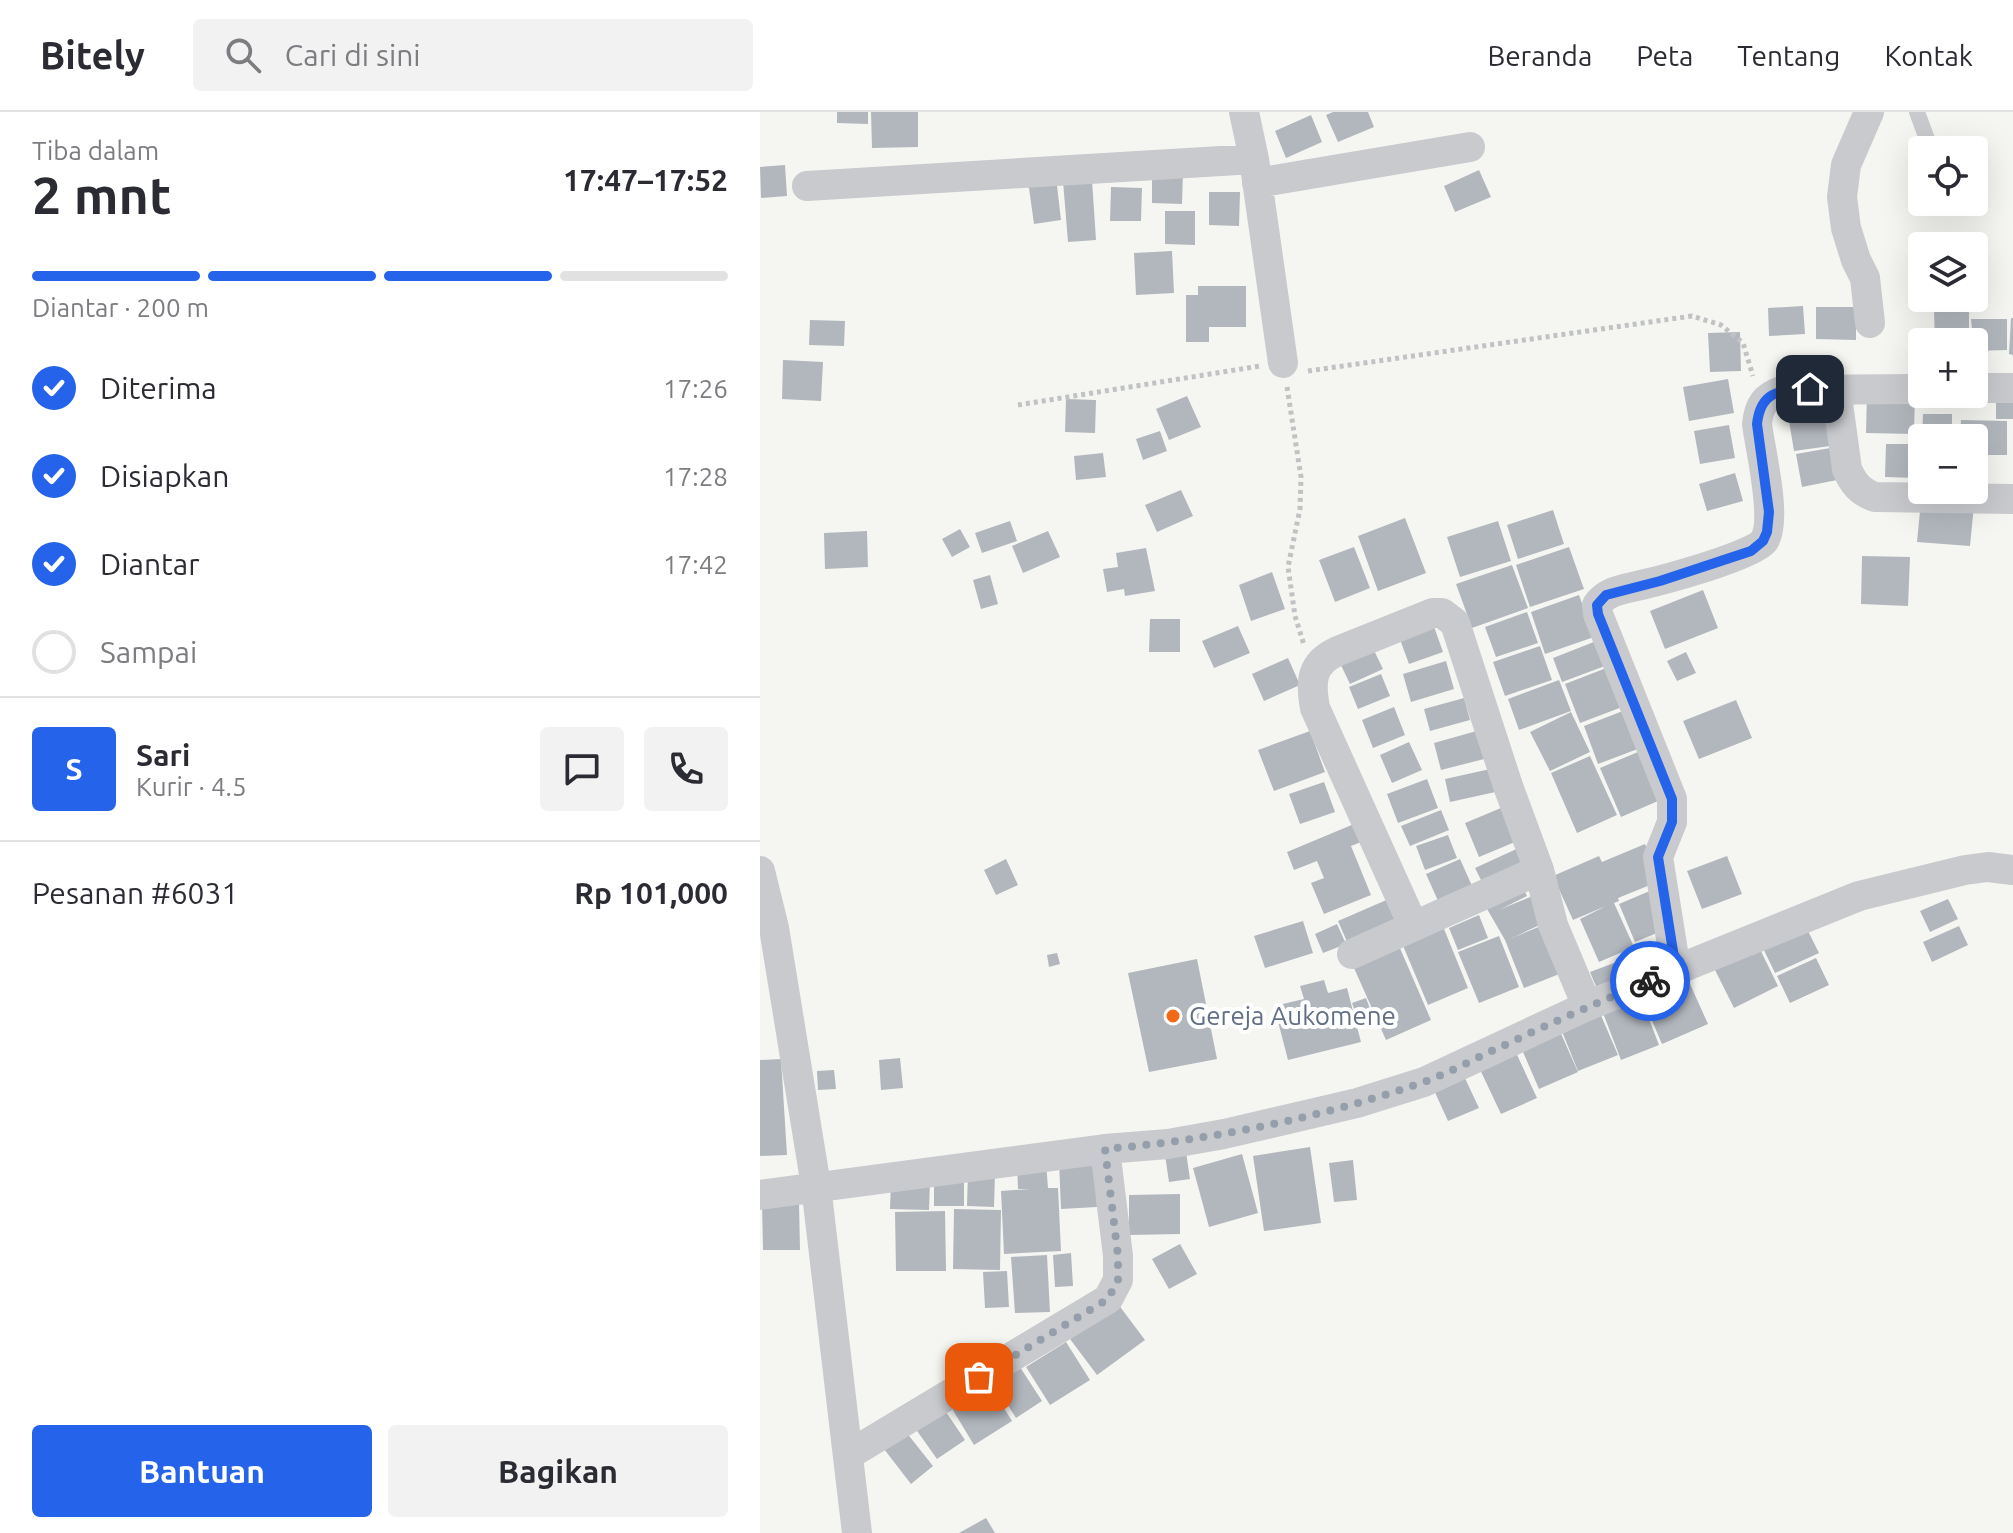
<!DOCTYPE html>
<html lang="id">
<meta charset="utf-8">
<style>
:root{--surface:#fff;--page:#f2f2f3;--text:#2b2b33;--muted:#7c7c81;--line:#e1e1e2;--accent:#2563eb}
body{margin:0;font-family:Ubuntu,sans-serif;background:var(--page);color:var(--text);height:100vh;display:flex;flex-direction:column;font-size:30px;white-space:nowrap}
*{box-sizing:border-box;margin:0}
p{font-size:26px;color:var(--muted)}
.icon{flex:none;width:44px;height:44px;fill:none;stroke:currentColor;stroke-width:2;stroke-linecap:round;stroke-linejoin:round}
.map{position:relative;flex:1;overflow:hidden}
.panel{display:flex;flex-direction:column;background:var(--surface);width:760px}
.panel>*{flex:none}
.controls{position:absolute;left:1148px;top:24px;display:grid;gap:16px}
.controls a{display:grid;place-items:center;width:80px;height:80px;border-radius:8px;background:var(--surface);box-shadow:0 8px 32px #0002;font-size:40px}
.pin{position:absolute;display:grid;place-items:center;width:68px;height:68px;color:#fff;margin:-34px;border-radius:16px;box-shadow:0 4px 12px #0006}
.courier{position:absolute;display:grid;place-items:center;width:80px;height:80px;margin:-40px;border:6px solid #2563eb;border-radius:50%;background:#fff;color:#222;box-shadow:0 2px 10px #0007}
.summary em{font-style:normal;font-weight:700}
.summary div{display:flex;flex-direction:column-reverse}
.summary{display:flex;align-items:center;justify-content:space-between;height:136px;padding:0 32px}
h1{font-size:52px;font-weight:700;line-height:60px}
.bar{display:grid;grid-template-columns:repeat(4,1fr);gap:12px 8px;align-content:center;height:96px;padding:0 32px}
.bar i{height:10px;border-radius:6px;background:var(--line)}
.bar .selected{background:var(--accent)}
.bar p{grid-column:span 4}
.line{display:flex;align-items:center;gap:20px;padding:0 32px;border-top:2px solid var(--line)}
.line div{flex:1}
.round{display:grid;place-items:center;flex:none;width:84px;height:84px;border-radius:8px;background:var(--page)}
ol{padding:0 32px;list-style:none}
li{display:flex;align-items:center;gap:24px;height:88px}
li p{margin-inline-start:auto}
li .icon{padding:8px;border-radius:50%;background:var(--accent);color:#fff;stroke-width:4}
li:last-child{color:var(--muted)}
li i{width:44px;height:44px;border:4px solid var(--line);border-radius:50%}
.action{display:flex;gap:16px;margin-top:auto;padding:16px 32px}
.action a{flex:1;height:92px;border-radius:8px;background:var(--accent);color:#fff;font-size:32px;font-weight:700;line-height:92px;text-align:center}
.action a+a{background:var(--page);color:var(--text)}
header{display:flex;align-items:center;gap:48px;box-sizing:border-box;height:112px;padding:0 40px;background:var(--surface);border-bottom:2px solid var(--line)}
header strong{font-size:38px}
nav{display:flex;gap:44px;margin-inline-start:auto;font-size:28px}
.search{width:560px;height:72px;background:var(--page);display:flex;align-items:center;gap:20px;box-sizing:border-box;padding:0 28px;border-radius:8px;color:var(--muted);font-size:30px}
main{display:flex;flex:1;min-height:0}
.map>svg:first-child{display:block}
</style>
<header>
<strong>Bitely</strong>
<div class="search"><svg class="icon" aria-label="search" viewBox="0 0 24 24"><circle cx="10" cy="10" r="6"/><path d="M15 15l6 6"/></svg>Cari di sini</div>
<nav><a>Beranda</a><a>Peta</a><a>Tentang</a><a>Kontak</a></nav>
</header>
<main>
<section class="panel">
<div class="summary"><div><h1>2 mnt</h1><p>Tiba dalam</p></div><em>17:47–17:52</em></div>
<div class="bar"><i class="selected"></i><i class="selected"></i><i class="selected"></i><i></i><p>Diantar · 200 m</p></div>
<ol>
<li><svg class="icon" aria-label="check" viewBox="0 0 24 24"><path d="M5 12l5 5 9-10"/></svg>Diterima<p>17:26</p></li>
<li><svg class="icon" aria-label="check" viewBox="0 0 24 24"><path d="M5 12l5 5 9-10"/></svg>Disiapkan<p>17:28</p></li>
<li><svg class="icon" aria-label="check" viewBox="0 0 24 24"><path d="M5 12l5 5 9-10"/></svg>Diantar<p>17:42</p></li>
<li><i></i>Sampai</li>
</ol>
<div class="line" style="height:144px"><b class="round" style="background:var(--accent);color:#fff">S</b><div><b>Sari</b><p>Kurir · 4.5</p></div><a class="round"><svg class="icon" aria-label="chat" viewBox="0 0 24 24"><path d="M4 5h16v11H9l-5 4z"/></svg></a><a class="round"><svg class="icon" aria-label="phone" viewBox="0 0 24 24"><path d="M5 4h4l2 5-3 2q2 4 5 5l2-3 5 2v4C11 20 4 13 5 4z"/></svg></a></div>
<div class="line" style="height:104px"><div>Pesanan #6031</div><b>Rp 101,000</b></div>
<div class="action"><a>Bantuan</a><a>Bagikan</a></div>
</section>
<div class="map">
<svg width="1253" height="1421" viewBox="0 0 1253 1421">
<rect width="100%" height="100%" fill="#f5f6f1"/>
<path fill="#b2b7be" d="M77,0H108V12L77,11Z
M111,0H158V35L112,36Z
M573,0H608L614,15L578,30L566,3Z
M551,3L562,30L526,46L515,19Z
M25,53L27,84L1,86L0,55Z
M392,58L423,59L422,92L392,91Z
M719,58L731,85L695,100L684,74Z
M296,65L301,108L274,112L268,69Z
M332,68L336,128L308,130L303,69Z
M351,75L382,76L381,109H350Z
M449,80H480L479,114L449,113Z
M405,99H435V133L405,132Z
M412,139L414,181L376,183L374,141Z
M438,174H486V215H449V230H426V183H438Z
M1043,194L1045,222L1009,224L1008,196Z
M1056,195H1096V228L1056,227Z
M1209,199V230H1175L1174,200Z
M1251,206H1253V243L1249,242Z
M1211,207H1247V238L1214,239Z
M50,208L85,209L84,234L49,233Z
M980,220L981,259L950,260L948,221Z
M23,248L63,250L61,289L22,287Z
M968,267L974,301L929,309L923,275Z
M1107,280L1155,281L1154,322L1106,321Z
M1236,280H1253V307H1236Z
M427,284L441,315L409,328L396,297Z
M306,287L336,288L335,321L305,320Z
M1065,297L1070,334L1034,339L1028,303Z
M1163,302H1192V326H1162Z
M1201,308L1247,309V343H1214V326H1200Z
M969,313L975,346L940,352L934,319Z
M400,319L407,339L383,348L376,327Z
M1126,332H1157V366L1125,365Z
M1076,335L1082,367L1042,375L1036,342Z
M343,341L346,365L316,368L314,344Z
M975,361L983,389L947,399L939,372Z
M421,378L433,404L397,420L385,393Z
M1161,389L1214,393L1210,434L1157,430Z
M793,398L804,432L758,447L747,413Z
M645,406L666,461L618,479L598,424Z
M250,409L257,429L222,441L215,421Z
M738,409L751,449L700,465L687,425Z
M200,417L210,435L192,445L182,427Z
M107,419L108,455L65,457L64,421Z
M288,419L300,445L263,461L252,434Z
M594,435L610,476L575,490L559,448Z
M809,435L824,477L770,495L756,453Z
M386,436L395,479L365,484L364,477L347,480L343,457L358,455L356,441Z
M1102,444L1150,445L1148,494L1101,492Z
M752,453L768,496L712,516L696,472Z
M512,460L525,497L491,509L479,473Z
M230,463L238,492L221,497L213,468Z
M943,478L958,516L905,537L890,499Z
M819,483L834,525L785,542L771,500Z
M767,500L778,531L736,545L725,515Z
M390,507H420V540H389Z
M672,509L683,540L649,552L638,522Z
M478,514L490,541L454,556L442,529Z
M844,526L853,551L802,570L793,546Z
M610,530L623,557L590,572L577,545Z
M780,534L792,568L745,584L733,550Z
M926,540L936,561L917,569L907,549Z
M528,546L540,573L504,589L492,562Z
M686,549L694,577L651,590L643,562Z
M854,553L870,592L820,611L805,572Z
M621,562L630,584L598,597L589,575Z
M799,568L811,599L759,618L748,587Z
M704,586L710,608L670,619L664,597Z
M976,588L992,626L939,647L923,609Z
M634,595L645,623L613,636L602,608Z
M868,597L883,635L838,652L824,614Z
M811,600L830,640L790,659L770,620Z
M720,618L728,646L681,658L674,631Z
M550,619L565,660L514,679L498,638Z
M649,630L662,658L632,671L620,643Z
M885,637L905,686L861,705L840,656Z
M830,644L857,703L817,721L791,661Z
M735,656L740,679L690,690L685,667Z
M667,667L678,696L638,711L627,682Z
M564,670L575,700L540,712L529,682Z
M741,696L755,730L719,745L705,711Z
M681,698L689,718L650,734L641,714Z
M594,712L601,730L591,734L611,783L564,802L551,771L564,766L557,749L534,758L527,740Z
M688,723L697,746L665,758L656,734Z
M885,732L900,769L858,786L859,789L854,791L874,835L839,850L820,807L846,794L813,808L793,764L839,744L842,750Z
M763,734L772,753L725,776L715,756Z
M967,744L982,782L942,797L927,759Z
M246,747L258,773L236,783L224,758Z
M700,747L713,776L679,791L666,762Z
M761,772L767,784L741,797L775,783L786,810L752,826L788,811L807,859L764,876L745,828L723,790Z
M892,778L909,816L875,830L859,792Z
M638,783L648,805L588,832L578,809Z
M1188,787L1198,807L1170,820L1160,799Z
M719,803L728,826L698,838L689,816Z
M543,809L553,841L505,856L494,824Z
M1044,811L1059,841L1015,861L1001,832Z
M577,812L586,832L563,841L555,822Z
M682,812L708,876L668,893L641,829Z
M1199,814L1208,833L1172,850L1163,830Z
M739,824L759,875L719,891L698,840Z
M636,827L671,908L626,928L590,847Z
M996,829L1018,874L974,896L951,850Z
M297,841L300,852L289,855L287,843Z
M870,845L880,868L840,884L830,860Z
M1056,846L1069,873L1030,891L1017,864Z
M437,847L457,947L389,960L368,861Z
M926,863L948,912L902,932L881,883Z
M564,868L568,881L587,876L601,930L528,948L514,894L544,887L540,874Z
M606,886L615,910L601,915L592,891Z
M881,886L899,933L861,948L843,901Z
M840,901L858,943L818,959L801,917Z
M799,917L818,960L779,977L760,933Z
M752,932L777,986L741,1002L716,949Z
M140,946L143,976L121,978L119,948Z
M21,947L27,1043L0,1044V948Z
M74,958L76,977L58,978L57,959Z
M703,962L719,996L688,1009L673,976Z
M550,1035L561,1111L504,1119L493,1044Z
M426,1040L430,1067L409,1070L405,1043Z
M482,1042L498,1101L449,1115L433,1056Z
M335,1047L337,1095L301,1097L299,1049Z
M593,1048L597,1088L574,1090L569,1051Z
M286,1050L288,1076H298L301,1139L244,1142L241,1079L270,1077H258L257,1051Z
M208,1060L235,1061L234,1095L207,1094Z
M174,1068H204V1094H174Z
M131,1069H170L169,1098L130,1097Z
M420,1082V1122L369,1123V1083Z
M2,1091H39L40,1138H3Z
M194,1097L241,1098L240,1158L193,1157Z
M185,1099L186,1159H136L135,1100Z
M420,1132L437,1162L409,1177L392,1147Z
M311,1141L313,1174L295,1175L293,1143Z
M287,1143L290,1200L255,1201L251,1145Z
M247,1159L249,1195L225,1196L223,1160Z
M358,1192L385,1228L337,1263L310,1227Z
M306,1230L330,1268L290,1293L266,1255Z
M260,1255L282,1289L256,1306L234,1271Z
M229,1272L252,1309L214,1333L191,1295Z
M184,1297L205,1328L177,1347L155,1316Z
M146,1320L173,1354L151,1372L124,1337Z
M226,1406L235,1421H199Z"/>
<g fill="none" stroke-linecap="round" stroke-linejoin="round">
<path stroke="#c0c2c4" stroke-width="5" stroke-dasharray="4 4" stroke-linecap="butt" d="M548,259L932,204L961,213L983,231L993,264
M527,275L541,365L540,397L528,455L535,504L544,533
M258,293L500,254"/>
<path stroke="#c8cace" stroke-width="16" d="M1157,0L1171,38"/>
<path stroke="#c8cace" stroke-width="30" d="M484,0L494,47L523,251
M1109,0L1086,53L1082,85L1086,116L1096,148L1105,166L1110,211
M497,71L710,35
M47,74L494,47
M1214,276H1253
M1076,277L1087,357C1093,371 1100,380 1115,385L1253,387
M0,759L14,816L56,1074L97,1421
M653,813L555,596C550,569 551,551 578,539L673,501H682L695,511L748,674L779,758
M592,842L779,758L793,813L827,894
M916,858L898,745L912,710V687L838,502L837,493C847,478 866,477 881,473C903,468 993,444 1004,429C1018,408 1000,337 997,312C999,293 1005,284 1024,278L1162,277
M0,1083L345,1037L408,1032L464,1022L597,991L664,970L827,894L1099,784L1205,758L1228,755L1253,758
M90,1342L348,1187L358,1168V1144L345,1037"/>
</g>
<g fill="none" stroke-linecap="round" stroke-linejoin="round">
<path stroke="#959fab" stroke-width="8" stroke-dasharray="0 14.4" d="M219,1265L348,1187L358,1168V1144L345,1037C452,1028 560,1006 661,971C690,961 717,945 745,933C793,910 841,889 890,869"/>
<path stroke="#2563eb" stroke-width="10" d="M890,869L916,858L898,745L912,710V687L838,502L837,493L846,483L900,469L991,439L1003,429L1007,420L1009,400L997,312C1001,277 1021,279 1050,277"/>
</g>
<circle fill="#f16916" stroke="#fff" stroke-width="3" cx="413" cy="904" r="8"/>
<g text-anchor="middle" stroke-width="8" stroke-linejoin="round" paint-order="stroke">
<g font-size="26" fill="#627085" stroke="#fff" text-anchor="start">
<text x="429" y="913">Gereja Aukomene</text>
</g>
</g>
</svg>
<div class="controls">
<a><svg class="icon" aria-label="locate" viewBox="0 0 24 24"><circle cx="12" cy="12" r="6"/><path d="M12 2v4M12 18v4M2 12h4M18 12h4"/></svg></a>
<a><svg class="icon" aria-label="layers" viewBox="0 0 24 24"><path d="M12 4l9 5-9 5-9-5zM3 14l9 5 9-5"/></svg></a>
<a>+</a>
<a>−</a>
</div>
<div class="pin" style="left:219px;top:1265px;background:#ea580c"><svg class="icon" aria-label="bag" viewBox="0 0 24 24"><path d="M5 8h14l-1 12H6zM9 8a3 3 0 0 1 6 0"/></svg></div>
<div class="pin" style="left:1050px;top:277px;background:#1f2937"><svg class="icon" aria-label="home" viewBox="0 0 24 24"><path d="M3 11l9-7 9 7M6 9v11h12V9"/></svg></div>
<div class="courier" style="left:890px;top:869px"><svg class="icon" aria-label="bike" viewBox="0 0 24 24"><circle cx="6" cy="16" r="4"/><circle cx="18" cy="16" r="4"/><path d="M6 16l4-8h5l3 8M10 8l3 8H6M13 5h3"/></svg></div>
</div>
</main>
